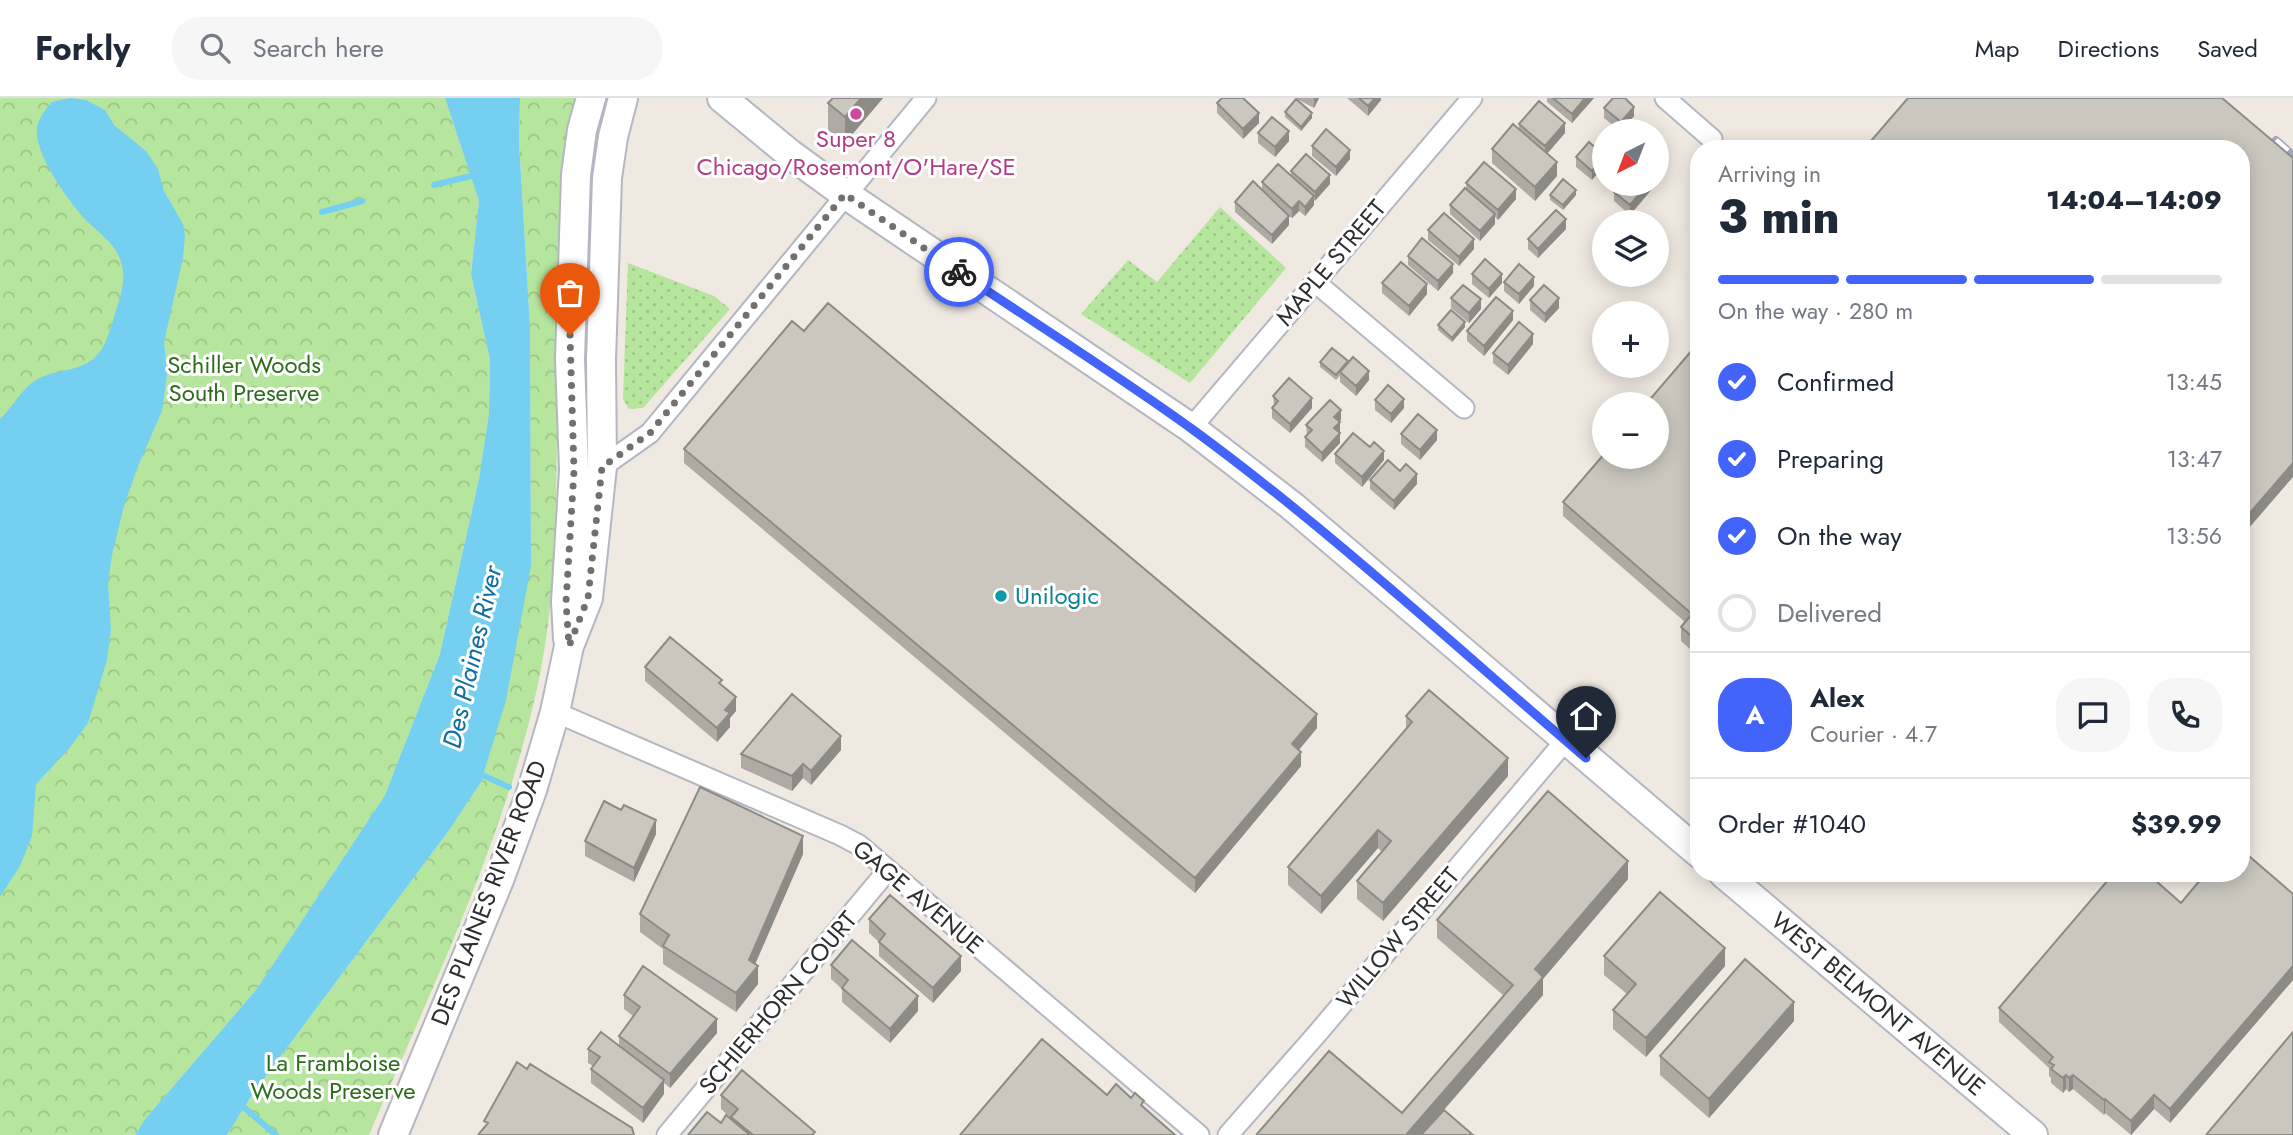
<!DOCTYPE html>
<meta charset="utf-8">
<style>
:root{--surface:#fff;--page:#f6f6f7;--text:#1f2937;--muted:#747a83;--line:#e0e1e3;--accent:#4264fb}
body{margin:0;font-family:Jost,sans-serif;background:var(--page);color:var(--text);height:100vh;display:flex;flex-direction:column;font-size:26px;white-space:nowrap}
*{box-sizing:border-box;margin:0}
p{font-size:23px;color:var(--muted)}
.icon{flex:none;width:38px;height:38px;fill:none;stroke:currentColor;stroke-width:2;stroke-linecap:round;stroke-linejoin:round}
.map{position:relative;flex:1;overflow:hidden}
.drawer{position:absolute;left:1690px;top:42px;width:560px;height:742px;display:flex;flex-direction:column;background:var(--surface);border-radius:28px;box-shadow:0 4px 18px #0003}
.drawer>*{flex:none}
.needle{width:46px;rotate:222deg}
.controls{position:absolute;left:1592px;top:21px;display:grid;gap:14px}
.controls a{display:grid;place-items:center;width:77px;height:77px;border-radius:50%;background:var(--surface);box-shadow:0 4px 18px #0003;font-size:35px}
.pin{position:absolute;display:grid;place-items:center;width:60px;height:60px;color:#fff;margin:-72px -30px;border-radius:50% 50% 50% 0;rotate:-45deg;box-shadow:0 0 7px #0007}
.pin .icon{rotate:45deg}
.courier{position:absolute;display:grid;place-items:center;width:70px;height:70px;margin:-35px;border:5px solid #4264fb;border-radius:50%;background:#fff;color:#222;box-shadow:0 2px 9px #0007}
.headline em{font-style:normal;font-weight:800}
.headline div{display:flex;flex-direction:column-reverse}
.headline{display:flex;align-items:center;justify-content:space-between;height:119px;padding:0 28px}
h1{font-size:46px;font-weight:800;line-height:52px}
.bar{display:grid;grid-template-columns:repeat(4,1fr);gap:10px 7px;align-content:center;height:84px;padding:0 28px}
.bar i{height:9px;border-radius:5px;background:var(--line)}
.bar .active{background:var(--accent)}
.bar p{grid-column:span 4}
.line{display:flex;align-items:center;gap:18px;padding:0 28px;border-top:2px solid var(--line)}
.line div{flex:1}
.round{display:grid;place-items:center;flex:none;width:74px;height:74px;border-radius:28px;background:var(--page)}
ol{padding:0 28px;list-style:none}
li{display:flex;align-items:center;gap:21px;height:77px}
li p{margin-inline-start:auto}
li .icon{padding:7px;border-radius:50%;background:var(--accent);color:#fff;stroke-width:4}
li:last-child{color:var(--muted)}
li i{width:38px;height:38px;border:4px solid var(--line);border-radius:50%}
header{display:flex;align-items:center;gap:42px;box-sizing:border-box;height:98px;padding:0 35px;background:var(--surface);border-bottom:2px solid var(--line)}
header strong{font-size:33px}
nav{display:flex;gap:38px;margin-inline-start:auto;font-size:24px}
.search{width:490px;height:63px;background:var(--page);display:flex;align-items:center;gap:18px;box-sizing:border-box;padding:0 24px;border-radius:28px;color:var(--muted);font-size:26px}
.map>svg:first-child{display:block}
</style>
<header>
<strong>Forkly</strong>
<div class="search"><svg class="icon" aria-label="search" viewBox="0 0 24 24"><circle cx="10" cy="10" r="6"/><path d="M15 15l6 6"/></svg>Search here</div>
<nav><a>Map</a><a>Directions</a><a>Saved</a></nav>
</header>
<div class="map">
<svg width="2293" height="1037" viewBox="0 0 2293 1037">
<defs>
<pattern id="grass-dots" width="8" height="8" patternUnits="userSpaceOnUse" patternTransform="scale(1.75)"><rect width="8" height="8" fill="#b6e59e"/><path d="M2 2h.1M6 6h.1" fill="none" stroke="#9dc588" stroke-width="1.8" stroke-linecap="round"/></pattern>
<pattern id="park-crowns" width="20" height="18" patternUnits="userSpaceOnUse" patternTransform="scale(1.75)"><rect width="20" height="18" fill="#b6e59e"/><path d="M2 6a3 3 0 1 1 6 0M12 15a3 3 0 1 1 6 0" fill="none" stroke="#9dc588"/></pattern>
</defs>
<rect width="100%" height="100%" fill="#efe9e1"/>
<path fill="url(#grass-dots)" d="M1220,109L1286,170L1190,285L1081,216L1128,162L1157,184Z
M628,165L714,198L730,211L643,310L629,311L623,301Z"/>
<path fill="url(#park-crowns)" d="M0,0H445L479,103L471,176L490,262L489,315L479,381L440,556L385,697L256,892L146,1020L135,1037H0Z
M520,0H575L565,60C562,152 559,243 557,335C556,403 556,473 546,541C521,709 435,881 369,1037H227L254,994L450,731L481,684L531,468L530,229L519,44Z"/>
<path fill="#75cff0" d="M70,0L86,2L105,12L114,27L146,53L158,71L164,93L183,126L185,138L183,160L164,244L167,277L162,313L138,368L124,408L112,457L108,486L111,532L107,562L88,625L68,652L36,686L32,738L20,768L0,799V321C13,309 21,291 36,282C56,270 83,275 99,255C107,245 111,228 115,216C120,198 127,182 121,164C116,146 100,136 87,123C71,107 29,50 38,26C40,18 47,10 52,4Z
M445,0H520L519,44L530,229L531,468L506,602L481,684L450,731L254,994L227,1037H135L146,1020L256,892L385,697L440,556L479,381L489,315L490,262L471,176L479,103Z"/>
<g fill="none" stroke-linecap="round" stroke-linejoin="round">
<path stroke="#75cff0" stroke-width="6" d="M434,87L479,76
M322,114L362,103
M476,674L509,689
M240,1006L276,1037"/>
<g stroke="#b4b7c1" stroke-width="23">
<path id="street" d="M1665,0L1712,41
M1315,184L1464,310
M1191,330L1472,0
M602,369L650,335L926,0
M555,614L840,737L859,747L1199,1037
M667,1037L888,772
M1228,1037L1316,937L1566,642"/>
</g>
<g stroke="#b4b7c1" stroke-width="32">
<path id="secondary" d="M722,0L790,56L845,96L1191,330L1292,408L1699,755
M568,541L566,504L574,372L570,261L576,77L582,32L591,0
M1723,775L2033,1037
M393,1037L499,782L532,692L555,614L569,548L588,500L602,369L601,262L607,80L613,39L623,0"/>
</g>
<use href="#street" stroke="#fff" stroke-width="19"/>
<use href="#secondary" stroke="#fff" stroke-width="28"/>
<g stroke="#a3a6b8" stroke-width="8">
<path id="rail" d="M2276,42L2293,57"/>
</g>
<use href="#rail" stroke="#fff" stroke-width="5" stroke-dasharray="16" stroke-linecap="butt"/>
</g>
<path fill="#afaba4" d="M833,0H883L845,45L828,32V5Z
M1297,0H1319L1314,10L1297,1Z
M1347,0H1381V2L1368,18Z
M1547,0H1594L1572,25L1547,4Z
M1217,5L1259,25L1243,41L1217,15Z
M1604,10L1634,18L1620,33L1604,20Z
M1285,14L1312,20L1301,33L1285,19Z
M1519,26L1565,35L1547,56L1557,78L1535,103L1492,65V51L1519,32Z
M1258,35L1289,43L1275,59L1258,45Z
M1312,48L1350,61L1336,78L1312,58Z
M1605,58L1592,82L1576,69V59Z
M1291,73L1330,86L1314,103V107L1305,118L1299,113L1292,120L1282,112L1289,127L1272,146L1235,114V104L1262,92V84L1291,78Z
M1466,85L1516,101L1498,122L1495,119V126L1480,143L1450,116V107L1466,91Z
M1652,86V91L1630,117L1614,103V94Z
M1550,97H1576L1563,112L1550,102Z
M1566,131L1538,160L1528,151V141Z
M1428,132L1474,151L1459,168L1428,142Z
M1408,158L1453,175L1438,193L1408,167Z
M1472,176L1502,185L1489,200L1472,186Z
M1504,184L1534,188L1519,206L1504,193Z
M1382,185L1427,196L1409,218L1382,195Z
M1451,200L1481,211L1469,225L1451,210Z
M1530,202L1559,210L1545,225L1530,212Z
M1513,222L1484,258L1467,243V233Z
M1438,227L1465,229L1452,244L1438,232Z
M1699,244V559L1681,543V529L1685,524L1563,418V404Z
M1533,246L1508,277L1493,265V255Z
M1348,263L1369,282L1356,298L1340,284V278L1336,282L1320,269V264Z
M1273,298L1312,310L1290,335L1272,320V310L1274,308Z
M1375,302L1404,310L1391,325L1375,312Z
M1341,322L1339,323L1340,345L1322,364L1305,349V339L1307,337L1306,327Z
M1401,336L1437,342L1420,362L1401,346Z
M1370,349L1384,362L1362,389L1335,365V356Z
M684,351L1317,630L1299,652L1301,668L1195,795L684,365Z
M1400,373L1417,386L1394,412L1370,391V382Z
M645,569L722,587L736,613L730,620V629L717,644L645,583Z
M1406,618L1508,678L1383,823L1357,801V783L1382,754L1378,750L1321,816L1288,787V769L1406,631Z
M841,652L811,687L803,680L792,693L741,670V656Z
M621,712L656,736L634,784L585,758V743Z
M803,756L755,866L758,886L736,914L663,866V851L640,834V816Z
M1628,781L1543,881V897L1444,1012L1473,1037H1257V1036L1402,1015L1504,898L1437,840V822Z
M2293,796V882L2170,1025L2154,1011L2131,1037L2105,1015L2104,1017L2073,991L2069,994L2066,991L2063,995L2051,985V980L2049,978V970L1999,924V910L2181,805Z
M869,821L961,873L933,905L879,858V844L869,835Z
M1604,858L1725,868L1646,959L1613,931V912L1627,896L1604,877Z
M831,867L918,913L890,945L842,904V891L831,881Z
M624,897L717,935L670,990L664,985V996L643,1025L591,985V971L593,968L588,965V951L619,948V938L633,918L624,911Z
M1794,923L1709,1020L1660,977V958Z
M721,997L815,1037H688L731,1021V1020L721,1011Z"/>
<path fill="#8e8b86" d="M861,0H883L845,45V19Z
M1314,0H1319L1314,10Z
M1375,0H1381V2L1368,18V8Z
M1585,0H1594L1572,25V16Z
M1634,9V18L1621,33V24Z
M1259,15V25L1243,41V31Z
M1312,15V20L1301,33V29Z
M1565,25V35L1545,58V48Z
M1289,33V43L1275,59V49Z
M1350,52V61L1336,78V69Z
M1605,58V67L1592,82V73Z
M1557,64V78L1535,103V89Z
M1330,77V86L1315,103V94Z
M1648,86H1652V91L1630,117V107Z
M1516,91V101L1498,122V112Z
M1576,92V97L1563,112V107Z
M1314,98V107L1305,118V109Z
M1299,103V113L1292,120V111Z
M1495,116V126L1480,143V133Z
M1289,118V127L1272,146V137Z
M1566,121V131L1538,160V151Z
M1474,141V151L1459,168V159Z
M1453,166V175L1438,193V183Z
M1502,176V185L1489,200V191Z
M1534,179V188L1519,206V196Z
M1427,186V196L1409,218V208Z
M1559,200V210L1545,225V216Z
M1481,201V211L1469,225V215Z
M1513,213V222L1484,258V248Z
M1465,224V229L1452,244V240Z
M1533,236V246L1508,277V267Z
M1369,273V282L1356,298V288Z
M1312,300V310L1290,335V326Z
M1404,301V310L1391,325V316Z
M1341,312V322L1334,328V319Z
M1340,324V334L1334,340V330Z
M1437,332V342L1420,362V352Z
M1340,335V345L1322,364V355Z
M1384,353V362L1362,389V379Z
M2293,365V379L2242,438V424Z
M1417,376V386L1394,412V403Z
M736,599V613L730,620V629L717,644V630L725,612Z
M1317,616V630L1292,660V646Z
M841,638V652L811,687V673Z
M1301,654V668L1195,795V780Z
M1508,660V678L1383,823V805Z
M803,666V680L792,693V678Z
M656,722V736L634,784V770Z
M1378,732V750L1321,816V798Z
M803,738V756L750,878L758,868V886L736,914V895L749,862Z
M1628,763V781L1543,881V897L1422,1037H1406L1535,871Z
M1725,850V868L1646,959V940Z
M961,858V873L933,905V890Z
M2293,868V882L2170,1025V1011Z
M918,898V913L890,945V931Z
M1794,904V923L1709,1020V1001Z
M717,921V935L670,990V976Z
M2066,977V991L2063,995V980Z
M2073,977V991L2069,994V980Z
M664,982V996L643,1025V1010Z
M2154,997V1011L2131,1037V1023Z
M2105,1001V1015L2104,1017V1002Z"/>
<path fill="#cbc7bf" stroke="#8e8b86" stroke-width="2" d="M833,0H861L845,19L828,5Z
M1222,0H1243L1259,15L1243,31L1217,5Z
M1359,0H1375L1368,8Z
M1553,0H1585L1572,16Z
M1613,0H1625L1634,9L1621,24L1604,10Z
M1908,0H2222L2293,60V365L2242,424V51H1864Z
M1296,1L1312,15L1301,29L1285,14Z
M1539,3L1565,25L1545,48L1519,26Z
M1272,19L1289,33L1275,49L1258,35Z
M1513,26L1557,64L1535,89L1492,51Z
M1326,31L1350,52L1336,69L1312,48Z
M1589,44L1605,58L1592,73L1576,59Z
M1306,56L1330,77L1315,94L1291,73Z
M1484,64L1516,91L1498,112L1466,85Z
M1278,66L1314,98L1305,109L1299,103L1292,111L1262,84Z
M1563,81L1576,92L1563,107L1550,97Z
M1253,83L1289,118L1272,137L1235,104Z
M1620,86H1648L1630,107L1614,94Z
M1465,90L1495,116L1480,133L1450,107Z
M1556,112L1566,121L1538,151L1528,141Z
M1444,115L1474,141L1459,159L1428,132Z
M1422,140L1453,166L1438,183L1408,158Z
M1485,161L1502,176L1489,191L1472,176Z
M1401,164L1427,186L1409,208L1382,185Z
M1519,166L1534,179L1519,196L1504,184Z
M1463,187L1481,201L1469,215L1451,200Z
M1544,187L1559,200L1545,216L1530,202Z
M1496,199L1513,213L1484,248L1467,233Z
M828,205L1317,616L1292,646L1301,654L1195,780L684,351L792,223L804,233Z
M1451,212L1465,224L1452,240L1438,227Z
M1519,224L1533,236L1508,267L1493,255Z
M1699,244V545L1681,529L1692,516L1563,404L1605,355V359H1657V306H1646Z
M1332,250L1348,263L1336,277L1320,264Z
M1353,259L1369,273L1356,288L1340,274Z
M1289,280L1312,300L1290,326L1272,310L1278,303L1273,298Z
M1388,287L1404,301L1391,316L1375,302Z
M1330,302L1341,312L1334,319L1340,324L1334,330L1340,335L1322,355L1305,339L1312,332L1306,327Z
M1418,316L1437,332L1420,352L1401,336Z
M1353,335L1370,349L1374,344L1384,353L1362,379L1335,356Z
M1388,362L1400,373L1406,366L1417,376L1394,403L1370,382Z
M670,539L722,582L719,585L736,599L725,612L730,615L717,630L645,569Z
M1429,592L1508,660L1383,805L1357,783L1391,743L1378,732L1321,798L1288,769L1412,624L1406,618Z
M792,596L841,638L811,673L803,666L792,678L741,656Z
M700,689L803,738L749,862L758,868L736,895L663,848L669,837L640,816Z
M1548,693L1628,763L1535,871L1543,879L1406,1037H1258L1257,1036L1329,953L1402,1015L1513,887L1437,822Z
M604,703L621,712L624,707L656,722L634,770L585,743Z
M2242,752L2293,796V868L2170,1011L2154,997L2131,1023L2105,1001L2104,1002L2073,977L2069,980L2066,977L2063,980L2051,971L2054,967L2049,964L2053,959L1999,910L2114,775H2147L2181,805L2206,775H2242Z
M1660,794L1725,850L1646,940L1613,912L1636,886L1604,858Z
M890,797L961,858L933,890L879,844L885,836L869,821Z
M852,842L918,898L890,931L842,890L848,882L831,867Z
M1745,861L1794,904L1709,1001L1660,958Z
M643,868L717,921L670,976L619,938L640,909L624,897Z
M601,934L664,982L643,1010L591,971L600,959L588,951Z
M2293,934V1037H2206Z
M1042,941L1107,997L1116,986L1131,1000L1135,995L1144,1003L1141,1007L1175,1037H960Z
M517,964L527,971L530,966L632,1030L634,1037H478L488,1025L484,1023Z
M742,972L815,1034L812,1037H753L731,1019L738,1011L721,997Z
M1444,1012L1473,1037H1421Z
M707,1014L721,1025L726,1017L750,1037H688Z"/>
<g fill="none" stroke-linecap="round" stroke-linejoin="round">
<path stroke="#726f6d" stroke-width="7" stroke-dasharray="0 12.6" d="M570,237L574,373L566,504L569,548L588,500L602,369L650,335L845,96L959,174"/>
<path stroke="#4264fb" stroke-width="9" d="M959,174C1036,226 1116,276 1192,331C1330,432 1456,549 1586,660"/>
</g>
<circle fill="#d1479c" stroke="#fff" stroke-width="2.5" cx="856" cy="16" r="7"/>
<circle fill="#0f9aa8" stroke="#fff" stroke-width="2.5" cx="1001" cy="498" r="7"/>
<g text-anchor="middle" stroke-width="6" stroke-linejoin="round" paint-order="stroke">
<g font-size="24" fill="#b23c85" stroke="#fff">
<text x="856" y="49">Super 8<tspan x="856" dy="28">Chicago/Rosemont/O'Hare/SE</tspan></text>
</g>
<g font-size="24" fill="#2e2e2e" stroke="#fff">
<text transform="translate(1331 165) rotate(-50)" y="8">MAPLE STREET</text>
<text transform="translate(489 795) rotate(-69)" y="8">DES PLAINES RIVER ROAD</text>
<text transform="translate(918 799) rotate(40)" y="8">GAGE AVENUE</text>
<text transform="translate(1398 840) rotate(-50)" y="8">WILLOW STREET</text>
<text transform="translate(778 905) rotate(-50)" y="8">SCHIERHORN COURT</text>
<text transform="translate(1878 906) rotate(40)" y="8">WEST BELMONT AVENUE</text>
</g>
<g font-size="24" fill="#2c6e1b" stroke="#fff">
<text x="244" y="275">Schiller Woods<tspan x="244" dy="28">South Preserve</tspan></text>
<text x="333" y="973">La Framboise<tspan x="333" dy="28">Woods Preserve</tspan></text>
</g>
<g font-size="24" fill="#0d838f" stroke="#fff" text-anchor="start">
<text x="1015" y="506">Unilogic</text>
</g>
<g font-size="26" font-style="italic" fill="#0d6fa3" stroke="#fff">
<text transform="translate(472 559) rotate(-77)" y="9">Des Plaines River</text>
</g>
</g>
</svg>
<div class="controls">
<a><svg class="needle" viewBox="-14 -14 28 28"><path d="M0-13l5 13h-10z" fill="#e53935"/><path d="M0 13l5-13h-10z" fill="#747a83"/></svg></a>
<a><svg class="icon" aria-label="layers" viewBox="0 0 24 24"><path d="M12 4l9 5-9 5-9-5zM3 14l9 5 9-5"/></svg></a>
<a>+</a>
<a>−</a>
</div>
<div class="pin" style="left:570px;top:237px;background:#ea580c"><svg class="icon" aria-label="bag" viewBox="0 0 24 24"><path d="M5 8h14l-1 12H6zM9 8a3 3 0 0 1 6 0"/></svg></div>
<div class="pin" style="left:1586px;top:660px;background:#1f2937"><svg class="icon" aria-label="home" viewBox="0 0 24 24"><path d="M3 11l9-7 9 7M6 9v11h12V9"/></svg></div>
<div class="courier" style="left:959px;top:174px"><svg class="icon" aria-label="bike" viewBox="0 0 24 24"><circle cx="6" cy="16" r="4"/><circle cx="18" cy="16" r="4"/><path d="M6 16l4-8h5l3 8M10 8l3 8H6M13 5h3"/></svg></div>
<section class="drawer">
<div class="headline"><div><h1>3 min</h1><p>Arriving in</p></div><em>14:04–14:09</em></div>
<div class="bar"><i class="active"></i><i class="active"></i><i class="active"></i><i></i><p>On the way · 280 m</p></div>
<ol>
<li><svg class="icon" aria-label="check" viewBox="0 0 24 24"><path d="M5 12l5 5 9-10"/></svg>Confirmed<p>13:45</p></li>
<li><svg class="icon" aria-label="check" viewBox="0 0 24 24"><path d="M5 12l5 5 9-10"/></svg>Preparing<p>13:47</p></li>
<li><svg class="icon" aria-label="check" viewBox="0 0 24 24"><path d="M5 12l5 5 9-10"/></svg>On the way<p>13:56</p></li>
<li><i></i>Delivered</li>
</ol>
<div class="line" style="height:126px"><b class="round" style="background:var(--accent);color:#fff">A</b><div><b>Alex</b><p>Courier · 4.7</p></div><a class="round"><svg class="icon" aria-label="chat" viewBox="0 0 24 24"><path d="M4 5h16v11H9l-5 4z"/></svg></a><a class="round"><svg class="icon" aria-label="phone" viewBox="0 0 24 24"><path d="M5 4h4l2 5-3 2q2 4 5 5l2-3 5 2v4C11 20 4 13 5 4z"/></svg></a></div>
<div class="line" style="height:91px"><div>Order #1040</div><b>$39.99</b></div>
</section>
</div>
